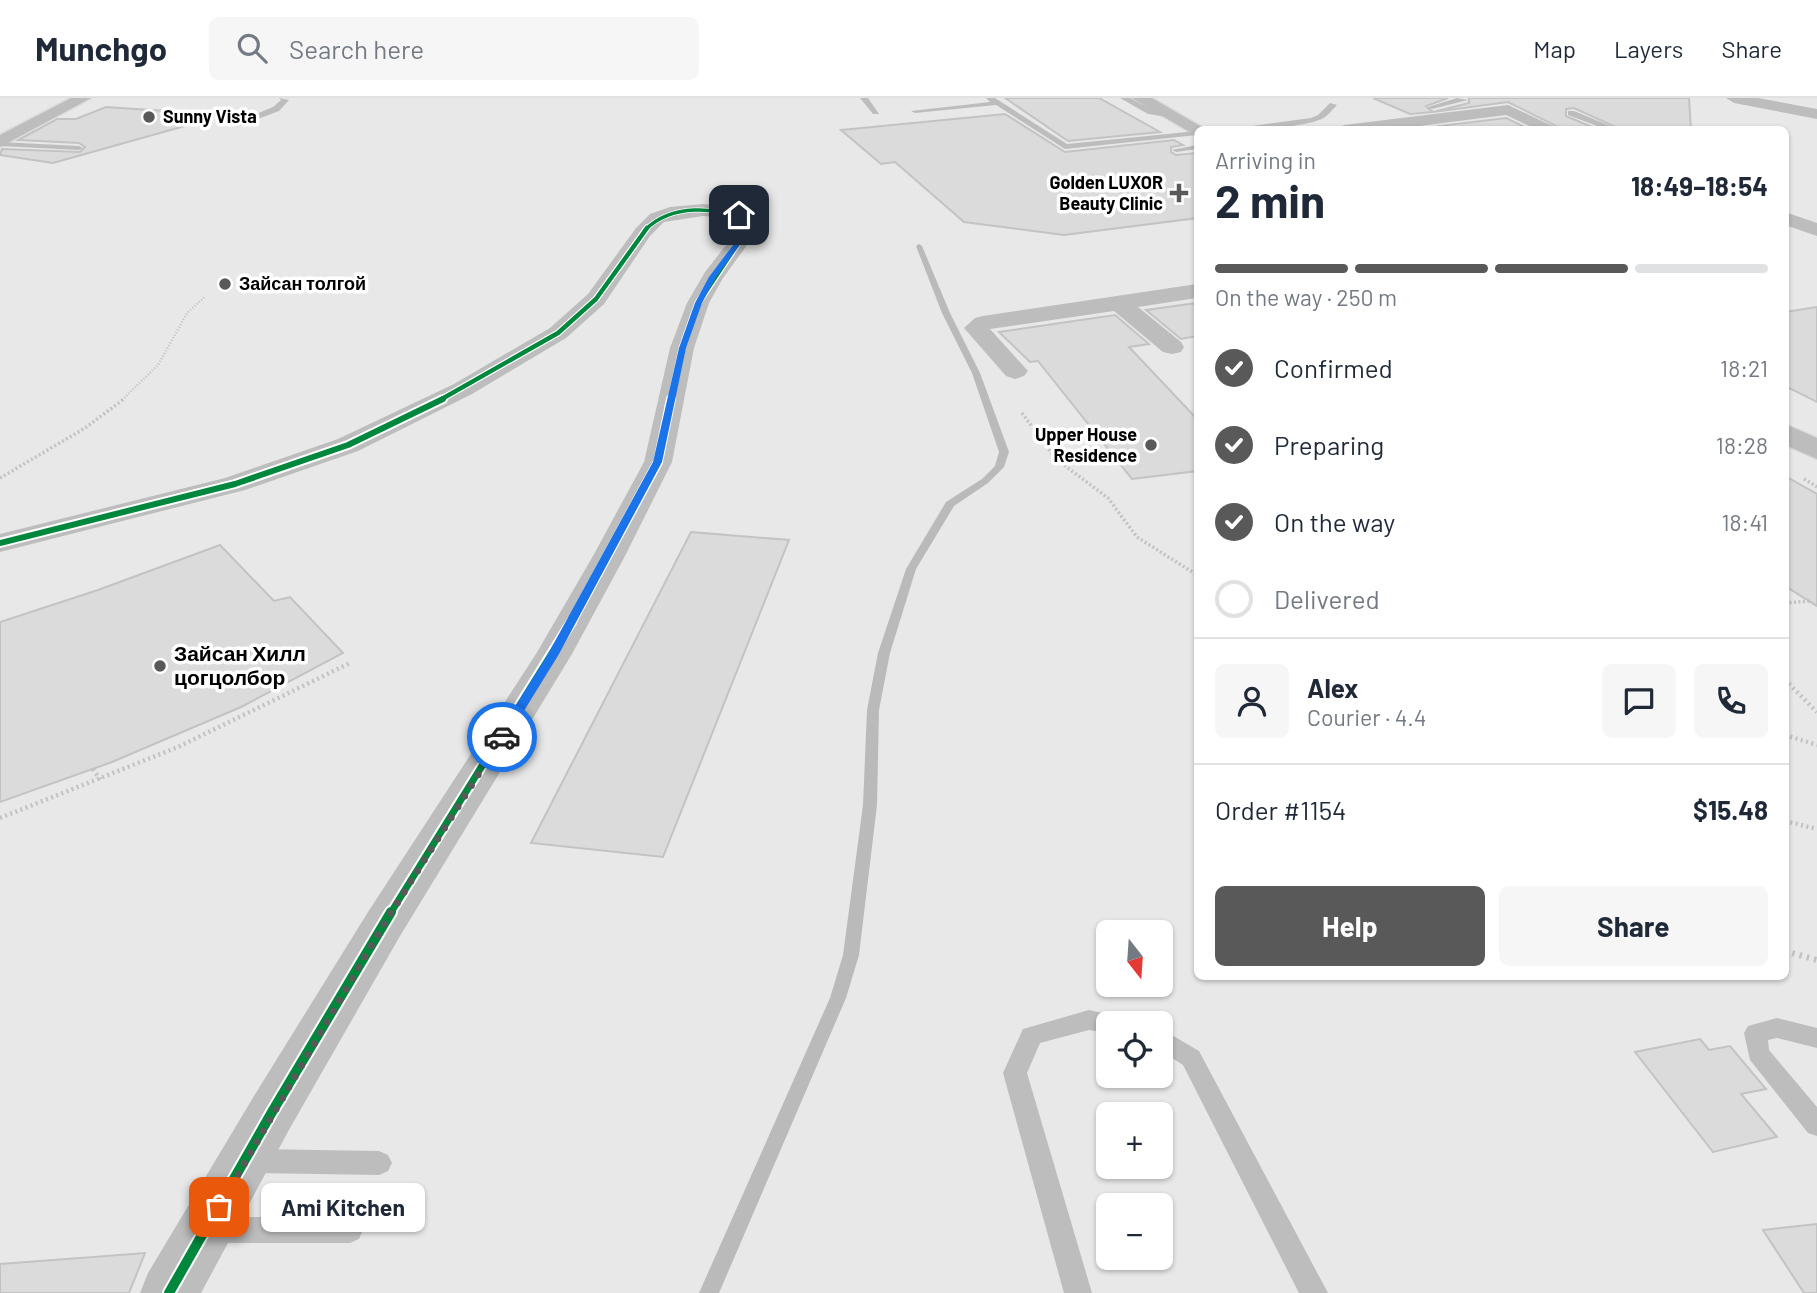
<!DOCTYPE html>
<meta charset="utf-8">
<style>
:root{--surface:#fff;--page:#f6f6f7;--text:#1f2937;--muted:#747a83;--line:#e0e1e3;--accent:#595959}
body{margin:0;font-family:Barlow,sans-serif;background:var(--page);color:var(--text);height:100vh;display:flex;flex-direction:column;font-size:26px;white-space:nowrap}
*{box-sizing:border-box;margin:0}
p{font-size:23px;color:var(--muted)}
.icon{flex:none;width:38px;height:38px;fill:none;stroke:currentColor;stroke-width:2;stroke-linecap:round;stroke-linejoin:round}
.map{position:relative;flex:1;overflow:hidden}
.panel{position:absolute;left:1194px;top:28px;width:595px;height:854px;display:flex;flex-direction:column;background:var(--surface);border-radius:10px;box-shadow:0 2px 5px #0004}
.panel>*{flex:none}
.needle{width:46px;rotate:163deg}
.buttons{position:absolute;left:1096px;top:822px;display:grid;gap:14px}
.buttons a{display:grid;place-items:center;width:77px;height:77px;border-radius:10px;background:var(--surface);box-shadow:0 2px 5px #0004;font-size:35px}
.pin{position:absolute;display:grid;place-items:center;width:60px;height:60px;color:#fff;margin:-30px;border-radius:14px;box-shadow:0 4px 10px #0006}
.courier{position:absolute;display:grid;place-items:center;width:70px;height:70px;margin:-35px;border:5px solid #1a73e8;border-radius:50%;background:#fff;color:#222;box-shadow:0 2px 9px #0007}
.bubble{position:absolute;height:49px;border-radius:10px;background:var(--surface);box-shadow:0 2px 5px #0004;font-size:23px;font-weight:700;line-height:49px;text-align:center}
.summary em{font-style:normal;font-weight:700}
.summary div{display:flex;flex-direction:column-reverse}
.summary{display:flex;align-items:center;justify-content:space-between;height:119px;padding:0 21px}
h1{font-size:46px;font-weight:700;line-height:52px}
.bar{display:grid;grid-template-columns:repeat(4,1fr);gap:10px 7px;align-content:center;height:84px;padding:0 21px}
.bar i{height:9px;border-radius:5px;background:var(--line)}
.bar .on{background:var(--accent)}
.bar p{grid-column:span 4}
.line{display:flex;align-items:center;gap:18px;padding:0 21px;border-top:2px solid var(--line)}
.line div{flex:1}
.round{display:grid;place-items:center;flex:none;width:74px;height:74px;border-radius:10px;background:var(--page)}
ol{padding:0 21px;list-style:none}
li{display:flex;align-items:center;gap:21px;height:77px}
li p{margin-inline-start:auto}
li .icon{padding:7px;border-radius:50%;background:var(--accent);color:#fff;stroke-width:4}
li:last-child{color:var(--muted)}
li i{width:38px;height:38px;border:4px solid var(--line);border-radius:50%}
.action{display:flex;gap:14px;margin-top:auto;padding:14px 21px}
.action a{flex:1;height:80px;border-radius:10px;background:var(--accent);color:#fff;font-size:28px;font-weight:700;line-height:80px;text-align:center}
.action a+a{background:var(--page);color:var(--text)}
header{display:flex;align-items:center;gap:42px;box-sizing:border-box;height:98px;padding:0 35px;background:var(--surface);border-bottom:2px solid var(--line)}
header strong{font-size:33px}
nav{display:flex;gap:38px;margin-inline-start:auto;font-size:24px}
.search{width:490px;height:63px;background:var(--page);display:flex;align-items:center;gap:18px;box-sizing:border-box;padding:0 24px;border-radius:10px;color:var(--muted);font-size:26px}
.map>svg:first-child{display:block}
</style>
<header>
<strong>Munchgo</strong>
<div class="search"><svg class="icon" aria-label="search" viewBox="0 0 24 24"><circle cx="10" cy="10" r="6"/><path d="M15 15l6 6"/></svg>Search here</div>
<nav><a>Map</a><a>Layers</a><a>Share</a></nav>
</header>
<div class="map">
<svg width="1817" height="1195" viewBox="0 0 1817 1195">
<rect width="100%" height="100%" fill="#fff"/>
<path fill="#e8e8e8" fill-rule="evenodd" d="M0,0H1817V1195H0ZM1197,32H1785V878H1197ZM1108,835H1160V887H1108ZM1108,926H1160V978H1108ZM1108,1017H1160V1069H1108ZM1108,1108H1160V1160H1108Z"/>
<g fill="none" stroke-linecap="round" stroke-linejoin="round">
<path fill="#bababa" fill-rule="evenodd" d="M919,146L922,148L950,215L980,275L1009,354L1004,369L988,385L954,408L916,471L890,555L879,612L877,707L859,857L846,900L719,1195H699L830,900L843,857L863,707L867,612L878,555L906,471L946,404L982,381L995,368L999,354L972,275L942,215L916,148Z"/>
</g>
<path fill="#dbdbdb" stroke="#c3c3c3" stroke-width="2" d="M1005,0H1099L1160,34L1068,43Z
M1373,0H1448L1426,8L1433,14L1410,16Z
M1469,0H1689L1691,32H1622L1574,10L1566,11V18L1599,32H1564L1508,4L1433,14L1469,5Z
M106,9L210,16V21L53,65L0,57L2,51L80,54L85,49L79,45L18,42L57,21H76Z
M1005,16L1065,54L1174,42L1183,47L1171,49V54L1176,57L1197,55V120L1064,137L964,124L895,64L881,66L841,32Z
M1506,20L1531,32H1447L1439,28Z
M1197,205V238L1181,241L1146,212Z
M1817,209V304L1785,288V214Z
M1115,217L1149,246L1129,249L1197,321V373L1132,381L1038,263L1030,264L999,234Z
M1785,378L1817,396V508L1785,488Z
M691,434L789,442L663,759L531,745Z
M220,447L274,503L290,499L343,555L241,609L112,664L0,704V524L98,492Z
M1700,941L1709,952L1730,948L1766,991L1741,996L1777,1039L1713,1054L1635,954Z
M1817,1126V1195H1804L1763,1132Z
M145,1155L129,1195H0V1166Z"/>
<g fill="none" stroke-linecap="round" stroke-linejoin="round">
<g stroke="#dbdbdb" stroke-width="3">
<path id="primary" d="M71,0H91L0,49V37Z
M1132,0H1152L1207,32H1197V37L1193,36Z
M1785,326L1817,340V361L1785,347Z"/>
</g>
<path stroke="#c2c2c2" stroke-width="2.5" stroke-dasharray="1 2" stroke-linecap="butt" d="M122,302L158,267L187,215L206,198"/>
<path stroke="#c2c2c2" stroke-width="3.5" stroke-dasharray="2 2.5" stroke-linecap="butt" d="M1022,315L1056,361L1108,400L1137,439L1197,477
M0,380L85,330L124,301
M1804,381L1817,389
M1197,505V519
M1785,505L1810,503"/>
<path stroke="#c2c2c2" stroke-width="4.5" stroke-dasharray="2 3.5" stroke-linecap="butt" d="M1785,582L1817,614
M1785,637L1817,647
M93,671L101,683
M0,720L178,649L350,565
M1785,723L1817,731"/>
<path stroke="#c2c2c2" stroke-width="6" stroke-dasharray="2.5 5" stroke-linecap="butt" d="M1785,853L1817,862"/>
<path fill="#bdbdbd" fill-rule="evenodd" d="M279,0L289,2L279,13L237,29L230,27L273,9L281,2Z
M860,0H868L879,16H873Z
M986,0H995L1067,46L1197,33V37L1065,51L996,7L915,15L911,13L990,4Z
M1120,0H1130L1153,12L1178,18L1174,20L1148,16Z
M1457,0L1468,2L1432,11L1428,9Z
M1330,5L1337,7C1333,11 1329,16 1325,19C1310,30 1244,32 1223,32L1311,20L1318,17Z
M1568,13H1574L1620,32H1608L1568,17Z
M0,44L79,48L83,50L79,52L0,48Z
M1197,47V51L1176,54L1172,52Z
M1089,912L1121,919L1124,926H1108V935L1089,932L1040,945L1027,975L1092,1195H1064L1003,975L1023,931Z
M1777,920L1817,930V950L1777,940L1768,942L1769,952L1817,1009V1038L1808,1035L1750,962L1744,935L1748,928Z
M1160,930L1199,953L1328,1195H1299L1183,967L1160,952Z
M250,1051L379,1053L388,1057L392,1065L388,1073L379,1077L250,1075L241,1071L237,1063L241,1055Z
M213,1119H350L359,1123L363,1132L359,1141L350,1145H213L204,1141L200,1132L204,1123Z"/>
<path fill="#bdbdbd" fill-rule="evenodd" d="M1726,0H1758L1817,11V21L1734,5Z
M1508,7L1561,32H1538L1506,17L1388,32H1336L1344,27Z
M703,106L731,109L755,118L758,132L723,180L709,205L694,250L672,364L625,458L572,556L400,838L290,1030L201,1195H140L148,1175L254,998L368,814L536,556L593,458L644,364L670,250L687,205L705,174L738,132V125L727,120L703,118L664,124L650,138L604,206L566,240L472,296L358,353L245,392L0,454V436L225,380L338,341L454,286L550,230L588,196L636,130L650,116L670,109Z
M1785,114L1817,125V138L1785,127Z
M1197,186V200L1138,209L1181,244L1184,249L1181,254L1172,256L1163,254L1114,213L990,231L1028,273L1024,278L1015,281L1006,278L964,230L975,220L983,218Z"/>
<use href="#primary" fill="#bdbdbd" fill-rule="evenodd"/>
<g stroke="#fff" stroke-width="5">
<path id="cycleway-far4" d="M645,132C672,105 716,109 748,122V132"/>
</g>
<g stroke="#fff" stroke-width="7">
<path id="cycleway-far3" d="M440,302L558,235L596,201L647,130
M671,302L682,250L698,205L748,130"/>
</g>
<g stroke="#fff" stroke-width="10">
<path id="cycleway-far2" d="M0,445L235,386L348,347L443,301
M571,525L658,364L671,301"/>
</g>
<g stroke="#fff" stroke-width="11">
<path id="cycleway-far1" d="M390,816L572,523"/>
</g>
<g stroke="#fff" stroke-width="14">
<path id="cycleway" d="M169,1195L272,1014L391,814"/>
</g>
<use href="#cycleway-far4" stroke="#00873e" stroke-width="3.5"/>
<use href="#cycleway-far3" stroke="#00873e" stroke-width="4.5"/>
<use href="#cycleway-far2" stroke="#00873e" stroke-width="6"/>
<use href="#cycleway-far1" stroke="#00873e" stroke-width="7"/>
<use href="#cycleway" stroke="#00873e" stroke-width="10"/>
</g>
<path fill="#1a73e8" d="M739,115L750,121L751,132L716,179L702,205L686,250L662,364L559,556L506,642H498L496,639L548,556L653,364L679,250L695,205L709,179L745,131V123L736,117Z"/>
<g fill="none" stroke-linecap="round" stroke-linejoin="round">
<path stroke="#595959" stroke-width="7" stroke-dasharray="0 12.6" d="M219,1109L384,826L502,639"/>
</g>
<g fill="#595959" stroke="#fff" stroke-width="2.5">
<circle cx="149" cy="19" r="7"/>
<path d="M1175.5 84.5h7v7h7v7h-7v7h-7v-7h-7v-7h7z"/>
<circle cx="225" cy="186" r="7"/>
<circle cx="1151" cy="347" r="7"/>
<circle cx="160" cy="568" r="7"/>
</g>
<g text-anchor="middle" stroke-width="7" stroke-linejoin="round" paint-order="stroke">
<g font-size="18" font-weight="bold" fill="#000" stroke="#fff" text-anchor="start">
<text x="163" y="25">Sunny Vista</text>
<text x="1163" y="91" text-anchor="end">Golden LUXOR<tspan x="1163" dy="21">Beauty Clinic</tspan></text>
<text x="239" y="192">Зайсан толгой</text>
<text x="1137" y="343" text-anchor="end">Upper House<tspan x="1137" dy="21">Residence</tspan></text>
</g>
<g font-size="21" font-weight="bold" fill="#000" stroke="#fff" text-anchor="start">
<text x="174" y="563">Зайсан Хилл<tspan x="174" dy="24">цогцолбор</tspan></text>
</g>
</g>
</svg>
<div class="buttons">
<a><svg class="needle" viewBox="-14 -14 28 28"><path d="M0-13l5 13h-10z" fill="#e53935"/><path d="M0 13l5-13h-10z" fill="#747a83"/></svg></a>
<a><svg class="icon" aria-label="locate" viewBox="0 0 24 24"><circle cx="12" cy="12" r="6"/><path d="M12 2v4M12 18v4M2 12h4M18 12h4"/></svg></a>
<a>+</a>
<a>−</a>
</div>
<div class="pin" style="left:219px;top:1109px;background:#ea580c"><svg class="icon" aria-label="bag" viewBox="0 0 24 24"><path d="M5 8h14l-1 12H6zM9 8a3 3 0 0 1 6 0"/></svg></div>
<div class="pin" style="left:739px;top:117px;background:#1f2937"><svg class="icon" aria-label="home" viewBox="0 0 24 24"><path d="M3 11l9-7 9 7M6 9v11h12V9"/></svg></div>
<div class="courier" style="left:502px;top:639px"><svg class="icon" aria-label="car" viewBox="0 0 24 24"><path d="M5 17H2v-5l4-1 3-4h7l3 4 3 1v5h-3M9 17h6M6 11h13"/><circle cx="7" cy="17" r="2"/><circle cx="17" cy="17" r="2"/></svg></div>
<div class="bubble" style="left:261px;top:1085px;width:164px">Ami Kitchen</div>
<section class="panel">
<div class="summary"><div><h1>2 min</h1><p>Arriving in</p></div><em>18:49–18:54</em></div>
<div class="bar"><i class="on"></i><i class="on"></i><i class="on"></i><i></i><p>On the way · 250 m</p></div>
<ol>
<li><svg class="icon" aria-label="check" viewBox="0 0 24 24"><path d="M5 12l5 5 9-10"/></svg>Confirmed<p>18:21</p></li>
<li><svg class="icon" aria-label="check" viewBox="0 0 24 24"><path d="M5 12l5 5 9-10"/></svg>Preparing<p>18:28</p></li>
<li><svg class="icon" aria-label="check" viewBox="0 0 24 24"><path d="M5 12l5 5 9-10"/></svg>On the way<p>18:41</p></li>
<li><i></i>Delivered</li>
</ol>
<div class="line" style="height:126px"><a class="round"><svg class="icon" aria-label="person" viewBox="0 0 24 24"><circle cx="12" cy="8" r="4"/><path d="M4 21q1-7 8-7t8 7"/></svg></a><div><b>Alex</b><p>Courier · 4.4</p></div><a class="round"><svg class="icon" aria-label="chat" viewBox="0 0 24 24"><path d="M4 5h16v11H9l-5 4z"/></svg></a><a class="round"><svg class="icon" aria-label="phone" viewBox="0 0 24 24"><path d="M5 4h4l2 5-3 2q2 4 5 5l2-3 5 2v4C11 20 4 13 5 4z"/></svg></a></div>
<div class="line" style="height:91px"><div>Order #1154</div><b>$15.48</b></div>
<div class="action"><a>Help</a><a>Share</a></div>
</section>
</div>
